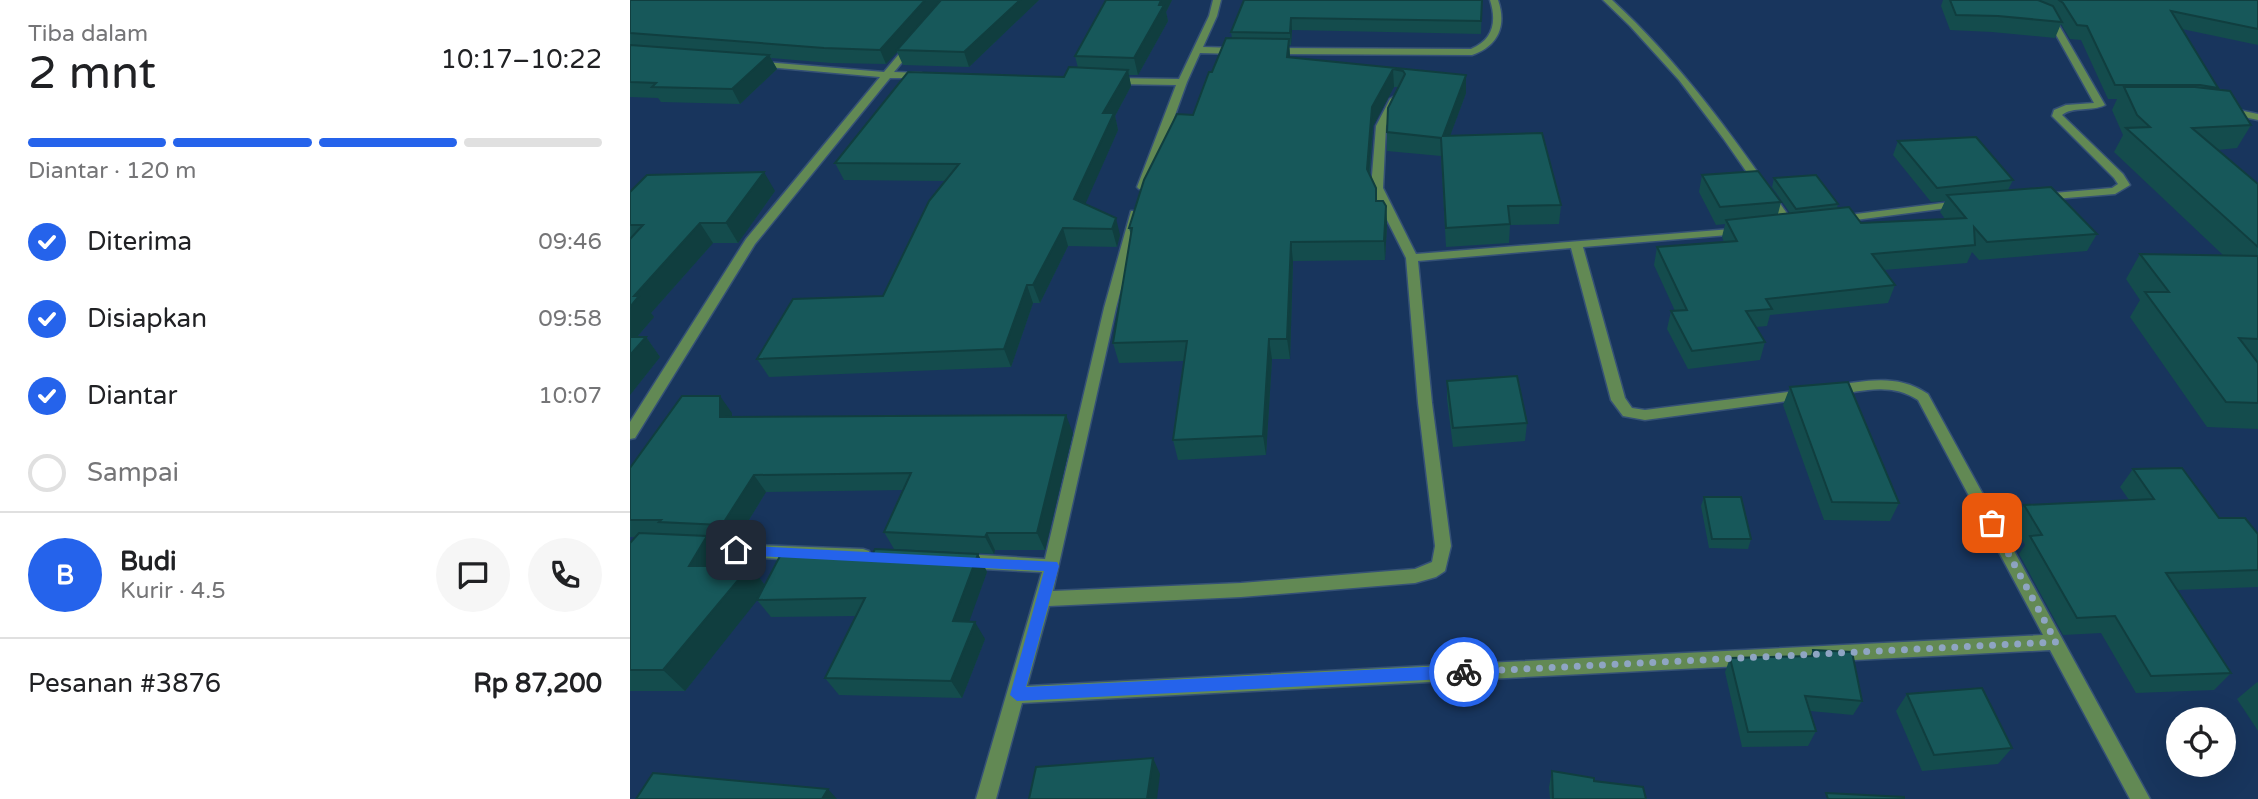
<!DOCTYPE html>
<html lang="id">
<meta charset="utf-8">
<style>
:root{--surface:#fff;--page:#f6f6f6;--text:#202124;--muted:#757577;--line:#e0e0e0;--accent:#2563eb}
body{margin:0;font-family:"Varela Round",sans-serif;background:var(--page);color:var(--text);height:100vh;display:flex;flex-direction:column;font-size:26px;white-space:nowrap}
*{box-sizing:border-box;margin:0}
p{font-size:23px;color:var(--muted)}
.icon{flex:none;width:38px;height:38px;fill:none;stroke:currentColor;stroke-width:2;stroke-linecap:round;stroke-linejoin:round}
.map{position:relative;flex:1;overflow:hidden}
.sheet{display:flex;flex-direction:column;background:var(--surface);width:630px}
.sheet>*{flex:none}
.fabs{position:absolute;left:1536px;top:707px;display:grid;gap:14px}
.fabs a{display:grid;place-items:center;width:70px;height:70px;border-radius:50%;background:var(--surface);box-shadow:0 7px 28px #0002;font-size:35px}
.pin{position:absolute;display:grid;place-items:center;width:60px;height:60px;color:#fff;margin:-30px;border-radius:14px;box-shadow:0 4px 10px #0006}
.courier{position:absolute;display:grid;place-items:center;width:70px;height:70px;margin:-35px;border:5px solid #2563eb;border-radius:50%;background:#fff;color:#222;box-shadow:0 2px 9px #0007}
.headline em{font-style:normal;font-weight:600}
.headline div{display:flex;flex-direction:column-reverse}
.headline{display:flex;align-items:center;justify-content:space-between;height:119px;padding:0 28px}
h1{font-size:46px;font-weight:600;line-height:52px}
.bar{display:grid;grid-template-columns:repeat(4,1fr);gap:10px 7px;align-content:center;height:84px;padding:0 28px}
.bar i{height:9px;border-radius:5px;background:var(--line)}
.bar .current{background:var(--accent)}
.bar p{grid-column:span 4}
.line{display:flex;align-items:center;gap:18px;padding:0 28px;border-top:2px solid var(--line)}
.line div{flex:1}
.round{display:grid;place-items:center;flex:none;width:74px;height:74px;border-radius:37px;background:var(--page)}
ol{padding:0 28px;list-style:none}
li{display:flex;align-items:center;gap:21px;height:77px}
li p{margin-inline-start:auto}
li .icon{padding:7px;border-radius:50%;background:var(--accent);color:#fff;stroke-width:4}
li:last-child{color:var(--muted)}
li i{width:38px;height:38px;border:4px solid var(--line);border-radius:50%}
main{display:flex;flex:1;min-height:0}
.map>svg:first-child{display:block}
</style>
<main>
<section class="sheet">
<div class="headline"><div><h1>2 mnt</h1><p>Tiba dalam</p></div><em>10:17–10:22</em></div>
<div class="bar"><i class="current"></i><i class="current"></i><i class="current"></i><i></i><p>Diantar · 120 m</p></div>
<ol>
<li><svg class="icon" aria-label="check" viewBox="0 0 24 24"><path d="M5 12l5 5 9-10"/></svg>Diterima<p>09:46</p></li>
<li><svg class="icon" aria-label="check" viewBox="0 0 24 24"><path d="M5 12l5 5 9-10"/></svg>Disiapkan<p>09:58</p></li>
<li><svg class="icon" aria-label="check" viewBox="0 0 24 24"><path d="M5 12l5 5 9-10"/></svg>Diantar<p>10:07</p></li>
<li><i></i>Sampai</li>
</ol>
<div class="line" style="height:126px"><b class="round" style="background:var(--accent);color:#fff">B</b><div><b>Budi</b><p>Kurir · 4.5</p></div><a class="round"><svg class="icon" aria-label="chat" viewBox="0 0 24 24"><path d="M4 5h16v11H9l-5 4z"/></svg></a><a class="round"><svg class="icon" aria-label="phone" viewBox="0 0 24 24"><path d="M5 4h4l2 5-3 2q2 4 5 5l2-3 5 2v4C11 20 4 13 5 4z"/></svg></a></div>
<div class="line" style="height:91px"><div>Pesanan #3876</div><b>Rp 87,200</b></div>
</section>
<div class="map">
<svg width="1628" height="799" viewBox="0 0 1628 799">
<rect width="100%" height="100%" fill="#18355d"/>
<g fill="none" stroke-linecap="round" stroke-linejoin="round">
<g stroke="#355176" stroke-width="3">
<path id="minor" d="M583,0H591L587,16L573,47L607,48L612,51L607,54L570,53L557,82L519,187L517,189H509L507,187L546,85L483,84L478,81L483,78L549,79L579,16Z
M860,0H868C877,26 868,46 842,55L641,54L636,51L641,48L841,49C863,40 867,22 860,0Z
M973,0H982C1054,66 1109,145 1165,225L1163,227H1155L1093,138L1049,80L1000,26Z
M1419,12L1423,15L1475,105C1462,112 1443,106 1432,115L1493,174L1500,185L1485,194L1412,200L1406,197L1412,194L1482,188L1488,184L1484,178L1422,116L1424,110L1436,105L1464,103L1415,15Z
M283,40L288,43L264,72L291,73L294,74V78H260L125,244L5,438L0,439V422L116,239L250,77L127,66L122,63L124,61L254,72L280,41Z
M765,96L770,99L756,126L753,188L786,254L1114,228L1116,230L1110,234L953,247L995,398L1002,408L1015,410L1174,390L1179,392L1181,395L1179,398L1015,420L993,416L981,400L941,248L788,261L802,403L821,546L815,571L806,577L785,583L611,597L419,606L397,686L1413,635L1288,400C1261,382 1231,391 1201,396L1194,391L1201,386C1235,381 1267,373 1298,394L1520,799H1500L1420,650L392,703L366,799H346L412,572L333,568L327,566L325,561L327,556L333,554L415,559L474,308L501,211H509L511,213L486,308L423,591L611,583L785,569L802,562L805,546L788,403L776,258L741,188L746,126L760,99Z
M1599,108L1628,114V120L1595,113L1594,111Z
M1329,201L1333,202V206L1210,222L1204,219L1210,216Z
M71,543L233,549L239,551L241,556L239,561L233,563L71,555L65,554L63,549L65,544Z"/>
</g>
<use href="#minor" fill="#628954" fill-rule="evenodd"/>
</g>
<path fill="#144c4d" d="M0,0H409L339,67L273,65L267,52L256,64L201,63L141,58L147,69L110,104L31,102L28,98L0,97Z
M476,0H542L536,12L538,21L508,75H499L501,86L485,116L488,130L455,204L490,235L487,247L438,246L410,303H403L381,367L139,377L127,359L253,296L315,181L214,180L205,163L434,77L448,68L445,56Z
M614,0H852L851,34L662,30L661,45H659L660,58L836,75V93L820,136L931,205L929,224L880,225L879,243L816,247L811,156L757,151V132L768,87H764L743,126L740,174L746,188L747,201L756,206L757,225L755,260L663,261L660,359H642L636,455L548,460L543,440L554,361L489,363L483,343L501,235L499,228L563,115L582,72L602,38L601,32Z
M1313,0H1628V45L1552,29L1588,88L1587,90L1621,125L1607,148L1587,150L1628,184V429L1577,427L1500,317L1510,300L1496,279L1510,254L1593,255L1484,152L1493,135L1482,110L1487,99H1478L1451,40L1440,39L1431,24L1425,38L1362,32L1320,30L1311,6Z
M1268,141L1383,180L1378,190L1467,234L1457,251L1349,260L1342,252L1337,263L1254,270L1265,285L1258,303L1140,315L1137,326L1126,327L1135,342L1130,360L1058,369L1037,329L1041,311H1045L1024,265L1027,247L1094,242L1092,237L1095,224L1086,225L1069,192L1072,175L1151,202L1148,214L1160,213L1142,187L1144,178L1208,204L1207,208L1231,223L1315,219L1310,212L1315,201L1301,202L1263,155Z
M145,191L108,243H83L21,313L24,317L7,337H16L30,357L0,395V192Z
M817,381L897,423L895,441L823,447L817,399Z
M1160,387L1269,503L1260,521L1194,520L1153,405Z
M102,413V417L443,433L415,550H365L364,554L264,549L254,532L273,490L136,492L106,541L81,540L96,558L91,566H120L135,585L348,554L357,572L339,621L355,639L332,698L209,695L195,678L226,616L141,617L127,600L55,691H0V543L6,537H0V468Z
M1503,469L1589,518L1628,534V587L1547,590L1601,673L1584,690L1506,693L1471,633L1433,635L1389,554L1395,545L1383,523L1394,505L1499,500L1490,487Z
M1074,497L1121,539L1118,549L1079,548L1071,506Z
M1183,650L1232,701L1223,715L1180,711L1186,731L1178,746L1112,747L1095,672L1100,658L1180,657Z
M1628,682V731L1607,699L1626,683Z
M1277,694L1382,748L1368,764L1292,771L1266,711Z
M922,771L964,781L1016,799H920L919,787Z"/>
<path fill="#103e3f" d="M295,0H312L267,50V52L256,64L250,50Z
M390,0H409L339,67L334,52Z
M531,0H542L536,12L538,21L508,75L504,58Z
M661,18L662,30L661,45L660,33Z
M659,39L660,56L659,75L657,57Z
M139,55L147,69L110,104L102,89Z
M763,69L764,87L743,126L738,188L737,169L742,107Z
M498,70L501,86L485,116L488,130L450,216L444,199L473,113Z
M836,75V93L813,155V136Z
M134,172L145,191L108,243L96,223Z
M756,206L757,225L755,260L754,241Z
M486,218L490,235L487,247L482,229Z
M70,223L83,243L21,313L24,317L0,345V307L4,296Z
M433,228L438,246L410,303L403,285Z
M661,242L663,261L660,359L657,339Z
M397,285L403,303L381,367L374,349Z
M16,337L30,357L0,395V355Z
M639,339L642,359L636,455L633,436Z
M90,396L102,413V434L90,417Z
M436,415L443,433L415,550L407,533Z
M124,475L136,492L106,541L92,525Z
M357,533L365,550L364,554L355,537Z
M77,536L96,558L78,588L59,566Z
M348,554L357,572L333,639L323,621Z
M120,566L137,588L55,691L33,670Z
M345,622L355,639L332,698L321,681Z
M523,758L530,774L527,799H517Z
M198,789L207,799H192Z"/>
<path fill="#17585a" stroke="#103e3f" stroke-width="2" d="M0,0H295L250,50L194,48L0,33Z
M311,0H390L334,52L267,50Z
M476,0H531L529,5H534L504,58L445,56Z
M614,0H852L851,21L661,18L660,33L601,32Z
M1320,0H1408L1423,6L1432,22L1368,16L1326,15Z
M1429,0H1628V29L1541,11L1588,88L1570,85H1485L1457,26L1447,25L1433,3Z
M596,38L659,39L657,57L836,75L813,136L912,133L931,205L878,206L880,224L816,228L811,138L757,132L758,108L775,74L773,71L763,69L742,107L737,169L746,188V201H753L756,206L754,241L661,242L657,339H639L633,436L543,440L557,341L483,343L502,228H499L514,180L547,114L563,115L579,72H582Z
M0,45L139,55L102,89L22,87L26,83L0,82Z
M439,67L498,70L473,113H484L444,199L486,218L482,229L433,228L403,285H397L374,349L127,359L163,299L253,296L299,201L329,164L205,163L278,72L434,77Z
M1494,87H1565L1600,91L1621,125L1562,128L1628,184V247L1496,128L1520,127L1507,115Z
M1346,137L1383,180L1307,188L1268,141Z
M1128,171L1151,202L1090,207L1072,175Z
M134,172L96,223H70L4,296H9L0,307V239L13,225H0V192L17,175Z
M1186,175L1208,204L1166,209L1144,178Z
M1421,187L1467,234L1357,242L1344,227L1345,245L1242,254L1265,285L1136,299L1142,309L1116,311L1135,342L1062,351L1041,311L1057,310L1027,247L1107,241L1096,220L1219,207L1231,223L1336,218L1317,195Z
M1510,254L1628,256V339L1609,338L1628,363V403L1596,402L1515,292H1539Z
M0,337H16L0,355Z
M887,376L897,423L823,428L817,381Z
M1218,382L1269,503L1202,502L1160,387Z
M52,396H90V417L436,415L407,533H357L355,537L254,532L281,473L124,475L92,525L29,522L31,520H0V468Z
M1552,468L1589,518H1615L1628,534V570L1536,573L1601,673L1521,676L1485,616L1447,618L1400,536L1412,535L1394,505L1524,499L1503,469Z
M1074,497H1111L1121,539H1082Z
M9,533L77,536L59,566H120L33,670H0V543Z
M245,549L348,554L323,621L345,622L321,681L195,678L235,598L127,600L150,556L242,555Z
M1183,650L1222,652L1232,701L1175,696L1186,731L1118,732L1100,658L1184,656Z
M1352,688L1382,748L1304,755L1277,694Z
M523,758L517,799H399L406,767Z
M922,771L964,778V781L1013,787L1016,799H923Z
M23,773L198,789L192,799H6Z
M1196,793L1274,797V799H1198Z"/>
<path fill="#2563eb" d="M106,545L427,562L429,566L396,687L834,665L841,672L834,678L387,701L380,695L414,571L106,555L99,550Z"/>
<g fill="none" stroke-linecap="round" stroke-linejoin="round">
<path stroke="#8fa5c3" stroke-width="7" stroke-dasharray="0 12.6" d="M834,672L1426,642L1362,523"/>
</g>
</svg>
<div class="fabs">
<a><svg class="icon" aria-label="locate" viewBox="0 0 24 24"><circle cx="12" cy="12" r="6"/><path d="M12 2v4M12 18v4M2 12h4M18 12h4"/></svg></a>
</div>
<div class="pin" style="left:1362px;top:523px;background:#ea580c"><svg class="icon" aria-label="bag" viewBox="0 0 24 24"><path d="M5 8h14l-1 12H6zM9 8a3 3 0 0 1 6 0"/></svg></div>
<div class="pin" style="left:106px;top:550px;background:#1f2937"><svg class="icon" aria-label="home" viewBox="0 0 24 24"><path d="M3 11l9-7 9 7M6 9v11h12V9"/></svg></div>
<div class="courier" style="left:834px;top:672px"><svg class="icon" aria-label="bike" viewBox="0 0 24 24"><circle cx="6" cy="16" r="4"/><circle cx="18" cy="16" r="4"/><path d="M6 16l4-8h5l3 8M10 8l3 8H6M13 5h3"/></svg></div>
</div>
</main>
